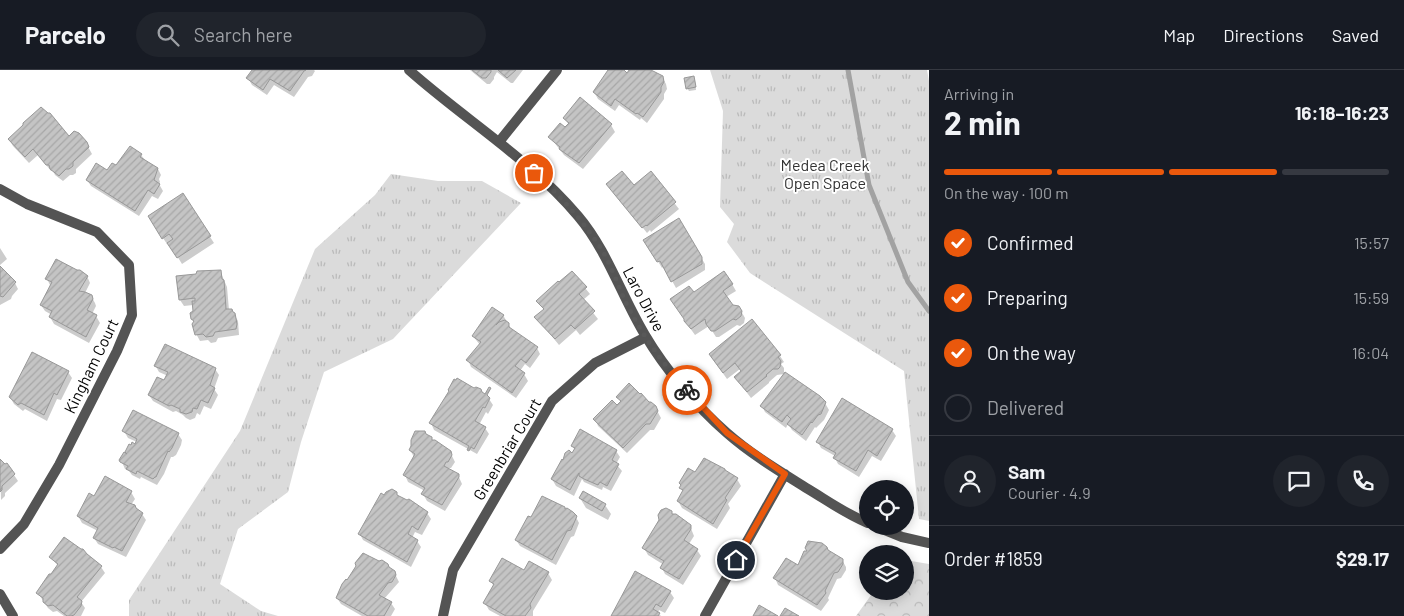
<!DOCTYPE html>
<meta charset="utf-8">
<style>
:root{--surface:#171b24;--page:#20242c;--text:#f1f3f6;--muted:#9ea1a6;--line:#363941;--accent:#ea580c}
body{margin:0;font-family:Barlow,sans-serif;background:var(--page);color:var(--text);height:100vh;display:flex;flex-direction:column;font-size:19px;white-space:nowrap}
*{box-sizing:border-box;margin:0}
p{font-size:16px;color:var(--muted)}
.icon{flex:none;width:28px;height:28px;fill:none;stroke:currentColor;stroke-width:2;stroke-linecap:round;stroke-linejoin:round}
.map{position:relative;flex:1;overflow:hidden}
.side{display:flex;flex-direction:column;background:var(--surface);width:475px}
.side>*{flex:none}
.buttons{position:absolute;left:859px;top:410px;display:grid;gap:10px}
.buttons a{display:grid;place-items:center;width:55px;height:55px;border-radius:50%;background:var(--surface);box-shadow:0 2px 12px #0003;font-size:25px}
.pin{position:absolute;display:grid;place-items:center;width:42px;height:42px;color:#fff;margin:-21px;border:2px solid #fff;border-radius:50%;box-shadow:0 1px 5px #0007}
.courier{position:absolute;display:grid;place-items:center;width:50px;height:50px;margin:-25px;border:4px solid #ea580c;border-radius:50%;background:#fff;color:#222;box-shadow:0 1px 6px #0007}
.overview em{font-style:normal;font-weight:700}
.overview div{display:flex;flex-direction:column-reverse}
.overview{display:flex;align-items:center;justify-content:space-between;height:85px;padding:0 15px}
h1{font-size:32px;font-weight:700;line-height:38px}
.bar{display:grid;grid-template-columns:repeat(4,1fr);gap:8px 5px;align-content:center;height:60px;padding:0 15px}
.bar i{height:6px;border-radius:4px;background:var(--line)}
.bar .active{background:var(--accent)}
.bar p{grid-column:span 4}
.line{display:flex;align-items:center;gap:12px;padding:0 15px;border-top:1px solid var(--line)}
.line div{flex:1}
.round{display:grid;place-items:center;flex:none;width:52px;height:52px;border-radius:26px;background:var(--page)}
ol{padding:0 15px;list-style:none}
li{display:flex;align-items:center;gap:15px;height:55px}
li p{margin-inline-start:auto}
li .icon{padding:5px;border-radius:50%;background:var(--accent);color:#fff;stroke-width:4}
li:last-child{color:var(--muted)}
li i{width:28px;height:28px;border:2px solid var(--line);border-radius:50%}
header{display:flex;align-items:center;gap:30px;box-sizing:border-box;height:70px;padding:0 25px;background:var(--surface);border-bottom:1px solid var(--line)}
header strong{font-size:24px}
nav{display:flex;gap:28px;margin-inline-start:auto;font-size:18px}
.search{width:350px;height:45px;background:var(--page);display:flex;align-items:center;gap:12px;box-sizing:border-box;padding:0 18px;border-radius:28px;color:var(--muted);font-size:19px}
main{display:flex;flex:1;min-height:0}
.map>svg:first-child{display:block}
</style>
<header>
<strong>Parcelo</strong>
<div class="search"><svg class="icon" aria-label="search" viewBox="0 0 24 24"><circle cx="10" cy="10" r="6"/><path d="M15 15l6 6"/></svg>Search here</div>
<nav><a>Map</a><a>Directions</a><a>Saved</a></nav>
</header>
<main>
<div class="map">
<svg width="929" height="546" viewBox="0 0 929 546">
<defs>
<pattern id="grass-tufts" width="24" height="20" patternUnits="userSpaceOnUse" patternTransform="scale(1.25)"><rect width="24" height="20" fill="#dbdbdb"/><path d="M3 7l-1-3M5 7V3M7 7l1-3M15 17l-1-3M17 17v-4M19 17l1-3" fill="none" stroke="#bababa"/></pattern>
<pattern id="park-crowns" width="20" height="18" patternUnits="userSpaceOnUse" patternTransform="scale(1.25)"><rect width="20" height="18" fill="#dbdbdb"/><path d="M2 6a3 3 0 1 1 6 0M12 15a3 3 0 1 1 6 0" fill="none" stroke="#bababa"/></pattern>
<pattern id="building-hatch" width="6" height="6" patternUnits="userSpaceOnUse" patternTransform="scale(1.25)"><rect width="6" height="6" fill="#c4c4c4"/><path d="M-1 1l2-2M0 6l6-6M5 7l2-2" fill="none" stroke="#a7a7a7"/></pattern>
</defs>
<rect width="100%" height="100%" fill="#fff"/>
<path fill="url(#grass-tufts)" d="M710,0H927L929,11V451L919,449L904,301L750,203L727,172L734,154L720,137L723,41Z
M391,104L438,111H482L521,133L393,269L324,302L301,372L288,422L238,459L220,514L261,541L278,546H129V530L240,361L315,179L375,125Z"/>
<path fill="url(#park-crowns)" d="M905,490L929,494V546H856L874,521H905Z"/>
<path fill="#0003" d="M254,0H314L315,1L312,6L308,7L294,27L274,15L267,25L252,15L248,8Z
M470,0H523L513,13H511L497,2L494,7V9L490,14H487Z
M610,0H621L628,4L630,0H649L662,7L666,14L667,19L664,24V29L647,53L641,48L640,50L619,35L615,41L598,29L594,22Z
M695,10L696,20L689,21L687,18Z
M564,48L611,55L615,62L583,99L564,85L550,67L565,59L569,55Z
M69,68L86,73L92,84L76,99V103L73,105H70L63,111L55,105L53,101H51L38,85L29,93L13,76L9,69Z
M141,85L145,90L158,99L161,105L159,109L160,112L159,114L163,121L158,129L152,126L139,146L91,116L87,110Z
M651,103L679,139L651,162L650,160L647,163L608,114L634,117Z
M183,125L214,173L182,194L169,173L167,174L153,153Z
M678,149L705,194V200L676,218L664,196L662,198L645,170Z
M0,178L7,189L0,195Z
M0,198L15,213L18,219L12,226L11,229L0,235Z
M77,201L87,206L90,213L85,223L91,226L95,233L96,236L92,244L96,246L100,253L89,273L54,254L50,247L52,245L45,241L41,235L50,215L47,209Z
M220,201L227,217L229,240L234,244L238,251L239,265L218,268L216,272L211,273L208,270L200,271L194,260V252L192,249L194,241L193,235L184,236L180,230Z
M572,202L590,224L583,230L598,249L580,265L576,260L559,275L536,247L544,240L538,231Z
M732,214L736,221L726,227L733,237L741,241L745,248L744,253L740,256L737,255L719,267H716L709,256L695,265L685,251L694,224Z
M503,245L511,259L537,278L540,284L530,298L525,294L520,301L524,304L528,311L516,328L471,297L468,290L480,275L473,266Z
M710,285L780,286L784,292L781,294L784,298V304L777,305L769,312V313L751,328L735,307L742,302L740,299L727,309Z
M155,295L215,299L219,305L214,319L218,325L211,339L204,336L200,345L197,343L195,348L190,350L186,348L183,345L176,341L173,342L153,331L149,325L165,312L168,306L159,302Z
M68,302L72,308L61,330L57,329L47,351L25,339L23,341L14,334L10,327Z
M474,319L489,329L493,335L488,344L486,342L479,355L485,358L489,364L477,384L434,360L431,353Z
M618,327L649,333L655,337L661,348L654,360H650L627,383L598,356L595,349L617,337L621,333Z
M825,333L829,340L824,350L816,358L815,357L806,371L792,360L788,354L786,358L765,342L762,336Z
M892,360L896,366L881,391L872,386L859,407L838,394L835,388V386L821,378L818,372Z
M124,361L178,364L182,370L181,375L176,385L173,387H171L164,404L157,415L141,407L140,409L132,405L129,401L125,399L121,390L130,375H135L137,372L128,368Z
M433,371L450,382L455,392L451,398H445L458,405L462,414L445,441L427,431L423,424L425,421L408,412L405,405L414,387L410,380Z
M572,376L616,381L620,387L616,394L622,401L611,421L603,417L602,420L584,412L582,409L574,426L556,416L552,409L573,384L575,380Z
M0,390L14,405L18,411L5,423V426L1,430Z
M726,402L737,409L741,416L728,434L730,438L717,459L682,438L678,431L683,422L681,418L695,404Z
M131,422L135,429L131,435L142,444L146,450L126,487L98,474L94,468L98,461L82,453L78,446L95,428Z
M396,423L398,427L427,443L431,449L422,465L415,462L412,468L417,471L421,477L411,497L363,470L360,464L385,427Z
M580,428L605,435L611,444L608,450L586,438Z
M576,447L579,453L574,466L571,467L556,495L520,476L516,470Z
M690,456L694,466L689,474L697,480L701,486L683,515L665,504L662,498L664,495L648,485L644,478Z
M829,482L842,490L846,497V500L841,508L837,509L828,528L829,530L821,541L778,515L775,508Z
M51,487L101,497L105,503L81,532L85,538L81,546H64L57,541L53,542L48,538L38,523L46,510L58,496Z
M389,499L394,502L399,512L384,529L391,533L395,539L391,546H362L341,534L337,528Z
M524,502L548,503L552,510L533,541V546H500L489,540L485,533L494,517L491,511Z
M670,522L674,528L665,543L659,540L658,543L661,546H612Z"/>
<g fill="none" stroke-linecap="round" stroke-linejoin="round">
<path stroke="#a2a2a2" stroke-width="5" d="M848,0L869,115L908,212L929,241"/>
</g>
<path fill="url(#building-hatch)" stroke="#989898" d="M252,0H306L304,1L290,21L270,9L263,20L246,8Z
M472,0H491V2L486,8H482Z
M498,0H516L507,8Z
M608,0H624L627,3L629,0H651L663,6L664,12L661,17V22L643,47L637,43L636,44L615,29L611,36L593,22Z
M694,6L696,17L686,19L684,8Z
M580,27L612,54L579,93L559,79L560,77L548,67L560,53L565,57L569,53L563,48Z
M41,37L48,43H50L69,66L74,61L79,63L87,72L89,77L73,92V96L69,99H66L59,106L50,99L49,95H46L33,79L25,87L8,69L23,55V53Z
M130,76L142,84L140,87L158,98L154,110L160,114L154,124L148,120L135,141L86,110L96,93L107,100L112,93L116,95Z
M622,101L634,115L651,101L676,132L647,156L646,155L642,158L606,114Z
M183,123L211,166L177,188L167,173L173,169L169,164L162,169L148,146Z
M679,148L702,187V194L671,212L660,191L657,192L643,170Z
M56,189L77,200H80L88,206L79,221L85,222L92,225L93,229L87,240L97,245L86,267L49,247L52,241L40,235L52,212L45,209Z
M0,196L16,212L3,227L0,226Z
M221,200L222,209L224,210L226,239H232L233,242L235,243L237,254L236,259L215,262L213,266L206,267L203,264L195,265L192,254L194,251L191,249L190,243L193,241L192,231H195V228L179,230L176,206L196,204L197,201Z
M572,201L587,217L579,224L595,241L575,259L571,255L555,269L534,247L544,239L536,231L558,211L559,212Z
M724,201L733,214L723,221L733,235L739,236L742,241L741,246L736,250L733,249L715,261H711L706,254L705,249L691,259L684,251V249L670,229L689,216L694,222Z
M492,237L504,245L496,255L499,252L505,250L509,253V257L538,277L526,293L521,289L515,296L525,303L512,323L466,290L481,272L472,266Z
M752,249L781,285L778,287L781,291L780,297L778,299H773L766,305L767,306L747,322L734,307L741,301L735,293L723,303L709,284Z
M165,274L216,298L210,315L215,318L208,333L201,330L197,339L193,338L192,342L186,344L180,342V339L171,335L169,336L148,325L157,307L164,310L168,302L154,296Z
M32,282L69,301L57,325L54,323L44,345L21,333L18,335L9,327Z
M785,302L820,326L826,332L821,344L818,345L812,353L811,352L802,365L787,354L791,349L787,345L782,352L760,336Z
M457,308L474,318L476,317L481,319L482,322L485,324L489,317L491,318L487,325L490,328L485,338L483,337L475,351L486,357L474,379L471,377L469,381L467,380L469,376L429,353L449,321L448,320L454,309L456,310Z
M629,313L640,324L641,323L649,332H651L656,336L658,341L650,354H646L623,378L593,349L612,330L617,335L621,331L616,327Z
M842,328L893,359L877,386L868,380L856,401L833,388L836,383L816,372Z
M133,340L179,363L172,378L169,382L168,381L156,407H155L153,409L137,401L136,404L126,399L128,396L120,392L119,390L124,382L127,384L125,382L129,374L131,375L132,372L135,374L137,369L122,361Z
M580,359L617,380L612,390L619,394L607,416L600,412L598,415L584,409L579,406V403L570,420L551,409L562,389L563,390L565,383L569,380L572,383L575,378L571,376Z
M415,361H425L426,364L432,367V370H435L451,381L452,385L448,392H446L444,396L459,404V407L442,435L421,424L425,418L403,405L415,384L409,380L411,376V370Z
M704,388L725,399V400L738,408L725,428L727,430L713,454L677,431L683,420L679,418L681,415L679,413L688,398L695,402Z
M0,389L5,394L7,393L15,404L2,416V420L0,422Z
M105,406L132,421L126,432L135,435L136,438L143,443L122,481L114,477L113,478L93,468L98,458L77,446L89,423L94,426Z
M392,419L397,422V425L407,430L409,429L428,442L418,460L412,456L408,464L418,470L407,492L358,464L381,423L384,425L386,422Z
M583,421L606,434L602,441L579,428Z
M542,426L565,437V439L567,438L573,442L577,446L571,460L567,461L552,490L515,470L528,446L531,447Z
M666,438L672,441V444H676L691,455V459L684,470L698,479L679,509L660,498L664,491L642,478L659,450L658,445L661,440Z
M64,467L81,479H83L87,484L102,496L77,527L82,531L81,536L74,545L71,546H67L53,535L48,536L43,532V528L36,523L49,504H51L58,494L49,487Z
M808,471L822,473L827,477L828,480L843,489V494L838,502L834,503L825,521L826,523L817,535L773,508L786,488L798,495L804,481H807L805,478Z
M363,483L379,491L382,490L388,494L389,497L395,501L396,505L392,512L388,513L379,525L392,532L384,546H368L336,528L342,514L346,509L347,510L356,496L355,493Z
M502,488L524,500L529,491L549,502L530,534L531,538L525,546H506L483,533L494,514L489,511Z
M635,501L671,521L661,537L656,534L653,539L660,543L658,546H611Z
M759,535L778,546H753Z
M785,538L799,546H780Z"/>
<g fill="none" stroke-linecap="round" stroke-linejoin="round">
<path stroke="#545454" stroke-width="10" d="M409,0C464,49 530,89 578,146C607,180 622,227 645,265C665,299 697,337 727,363C752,385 781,402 808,419C828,431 846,444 868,453
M499,72L557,0
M0,119L27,134L97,162L129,195L132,245L117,281L59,395L24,454L0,479
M875,456L902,467L929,473
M0,524L13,546
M443,546L453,500L552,331L595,293L646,267
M705,546L785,404"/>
</g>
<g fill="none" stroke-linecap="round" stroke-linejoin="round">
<path stroke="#595959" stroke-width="5" stroke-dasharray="0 9" d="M534,103C561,126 583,151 602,180C611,195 617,213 624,229C640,262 662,293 687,320"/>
<path stroke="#ea580c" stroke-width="6" d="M687,320L727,363L785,404L736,490"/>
</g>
<g text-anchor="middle" stroke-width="4" stroke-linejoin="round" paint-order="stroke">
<g font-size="16" fill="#323232" stroke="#fff">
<text x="825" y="101">Medea Creek<tspan x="825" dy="18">Open Space</tspan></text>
</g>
<g font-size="16" fill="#000" stroke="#fff">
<text transform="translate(644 229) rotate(62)" y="6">Laro Drive</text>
<text transform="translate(91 296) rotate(-64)" y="6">Kingham Court</text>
<text transform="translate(507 379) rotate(-59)" y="6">Greenbriar Court</text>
</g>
</g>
</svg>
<div class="buttons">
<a><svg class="icon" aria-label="locate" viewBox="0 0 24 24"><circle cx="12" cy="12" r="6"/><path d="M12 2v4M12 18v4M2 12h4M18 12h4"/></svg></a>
<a><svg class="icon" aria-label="layers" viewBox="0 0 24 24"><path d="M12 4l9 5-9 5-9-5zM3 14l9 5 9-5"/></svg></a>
</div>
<div class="pin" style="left:534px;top:103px;background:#ea580c"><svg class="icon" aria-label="bag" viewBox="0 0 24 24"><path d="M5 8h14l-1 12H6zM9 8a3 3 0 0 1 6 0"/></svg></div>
<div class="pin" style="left:736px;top:490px;background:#1f2937"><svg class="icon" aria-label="home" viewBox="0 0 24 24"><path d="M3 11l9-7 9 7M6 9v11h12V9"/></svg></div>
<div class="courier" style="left:687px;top:320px"><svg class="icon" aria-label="bike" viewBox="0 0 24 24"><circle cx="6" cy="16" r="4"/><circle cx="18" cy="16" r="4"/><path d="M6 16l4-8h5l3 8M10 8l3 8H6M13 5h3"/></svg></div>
</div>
<section class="side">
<div class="overview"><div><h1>2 min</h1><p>Arriving in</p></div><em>16:18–16:23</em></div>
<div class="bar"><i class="active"></i><i class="active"></i><i class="active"></i><i></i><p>On the way · 100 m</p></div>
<ol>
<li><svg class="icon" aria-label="check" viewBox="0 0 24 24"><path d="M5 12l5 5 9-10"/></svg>Confirmed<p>15:57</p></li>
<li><svg class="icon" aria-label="check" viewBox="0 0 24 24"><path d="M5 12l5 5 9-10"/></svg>Preparing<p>15:59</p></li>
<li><svg class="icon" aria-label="check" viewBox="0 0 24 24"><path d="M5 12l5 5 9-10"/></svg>On the way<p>16:04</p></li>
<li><i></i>Delivered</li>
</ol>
<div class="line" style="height:90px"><a class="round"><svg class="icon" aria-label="person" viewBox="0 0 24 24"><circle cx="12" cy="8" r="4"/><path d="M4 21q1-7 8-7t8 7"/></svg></a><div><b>Sam</b><p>Courier · 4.9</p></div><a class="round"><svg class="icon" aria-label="chat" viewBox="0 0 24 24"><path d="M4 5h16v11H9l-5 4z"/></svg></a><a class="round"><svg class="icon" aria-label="phone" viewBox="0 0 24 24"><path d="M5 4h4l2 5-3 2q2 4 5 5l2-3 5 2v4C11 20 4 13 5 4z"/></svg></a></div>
<div class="line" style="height:65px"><div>Order #1859</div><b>$29.17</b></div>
</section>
</main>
